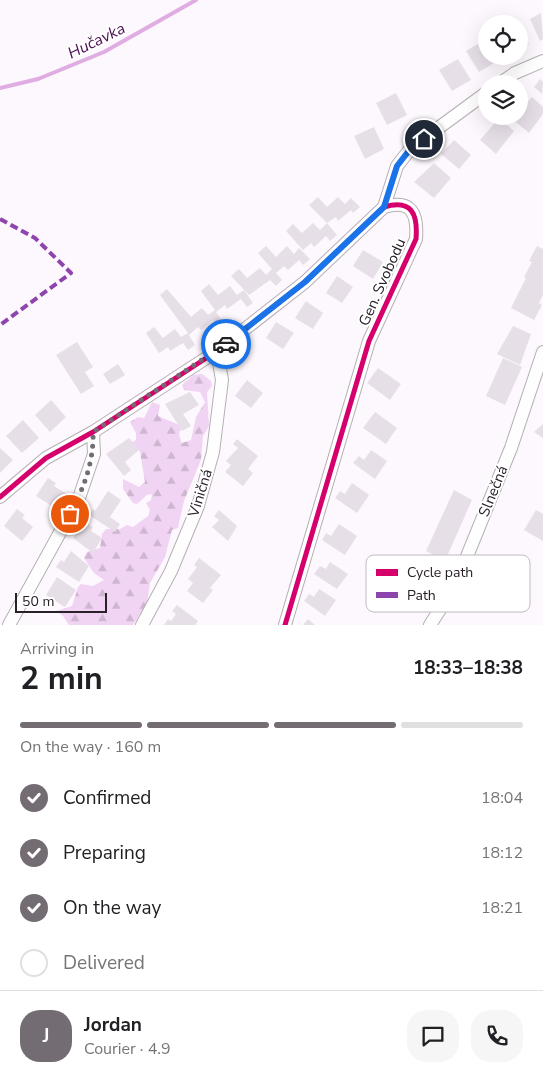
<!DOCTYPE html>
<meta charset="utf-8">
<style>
:root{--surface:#fff;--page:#f6f6f6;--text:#202124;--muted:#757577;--line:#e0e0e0;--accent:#736c73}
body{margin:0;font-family:"Nunito Sans",sans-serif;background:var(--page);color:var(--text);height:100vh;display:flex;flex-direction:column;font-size:19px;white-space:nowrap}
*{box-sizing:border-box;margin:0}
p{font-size:16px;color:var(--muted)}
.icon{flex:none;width:28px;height:28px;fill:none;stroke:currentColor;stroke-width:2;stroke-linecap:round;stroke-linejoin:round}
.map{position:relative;height:625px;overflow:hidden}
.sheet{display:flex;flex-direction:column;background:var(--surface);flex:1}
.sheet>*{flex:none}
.controls{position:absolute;left:478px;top:15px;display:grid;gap:10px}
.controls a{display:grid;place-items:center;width:50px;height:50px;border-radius:50%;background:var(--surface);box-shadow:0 5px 20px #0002;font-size:25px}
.scale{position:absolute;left:15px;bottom:12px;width:92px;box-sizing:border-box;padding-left:5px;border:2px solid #282128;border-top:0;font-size:14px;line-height:18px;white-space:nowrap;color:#282128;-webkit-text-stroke:4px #fff;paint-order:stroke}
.pin{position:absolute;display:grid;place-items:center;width:42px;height:42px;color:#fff;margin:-21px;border:2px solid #fff;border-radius:50%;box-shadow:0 1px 5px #0007}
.courier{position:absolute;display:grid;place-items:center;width:50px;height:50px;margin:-25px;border:4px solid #1a73e8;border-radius:50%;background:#fff;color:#222;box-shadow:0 1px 6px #0007}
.head em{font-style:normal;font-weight:700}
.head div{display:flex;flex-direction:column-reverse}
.head{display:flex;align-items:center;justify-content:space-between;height:85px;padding:0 20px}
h1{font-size:32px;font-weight:700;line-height:38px}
.bar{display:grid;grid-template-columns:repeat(4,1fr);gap:8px 5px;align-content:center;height:60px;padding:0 20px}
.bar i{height:6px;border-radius:4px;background:var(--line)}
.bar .active{background:var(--accent)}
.bar p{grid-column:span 4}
.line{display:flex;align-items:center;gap:12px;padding:0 20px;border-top:1px solid var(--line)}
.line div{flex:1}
.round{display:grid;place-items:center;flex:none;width:52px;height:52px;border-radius:20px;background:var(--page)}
ol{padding:0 20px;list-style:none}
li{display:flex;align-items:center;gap:15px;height:55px}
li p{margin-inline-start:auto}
li .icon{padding:5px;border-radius:50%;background:var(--accent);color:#fff;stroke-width:4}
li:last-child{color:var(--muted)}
li i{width:28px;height:28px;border:2px solid var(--line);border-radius:50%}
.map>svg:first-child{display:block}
</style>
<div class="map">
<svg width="543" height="625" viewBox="0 0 543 625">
<defs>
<pattern id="forest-firs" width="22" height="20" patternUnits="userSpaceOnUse" patternTransform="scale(1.25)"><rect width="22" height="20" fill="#f1d4f3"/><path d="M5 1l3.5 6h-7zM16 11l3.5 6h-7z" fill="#cfb6d0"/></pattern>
</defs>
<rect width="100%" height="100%" fill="#fdf8fd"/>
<path fill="url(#forest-firs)" d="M202,374L211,381L212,386L207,392L209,426L203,436L201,460L184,501L178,528L172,530L165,557L150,583L147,603L133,625H69L63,616L56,611L72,606L78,587L81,584L93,586L104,580L94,573L84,558L87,552L100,548L102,534L106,529H120L127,525L133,527L148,516L150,510L146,503L151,500L152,494L147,495L137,504L133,503L123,489V479L139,487L145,482L140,452L132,442L136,440V433L130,422L138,417L144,418L152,402L160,405L158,416L182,426L179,435L182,443L191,440L196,417L205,402L200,392L184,390L182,385L193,375Z"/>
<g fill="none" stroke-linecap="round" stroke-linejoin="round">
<path stroke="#dfade2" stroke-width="4" d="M0,88L38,79L104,52L196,0"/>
</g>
<path fill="#e7dfe8" d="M541,13L543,39L540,41L530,19Z
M519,24L529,44L519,49Z
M486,39V56H496L499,60L479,72L466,51Z
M458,59L471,80L452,91L439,70Z
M540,79L543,82L542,94L534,87Z
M396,93L407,115L387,125L376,103Z
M532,97L543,107V114L529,133L512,119L519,116V112Z
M499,118L514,131L496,154L480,140Z
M374,127L384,149L365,159L354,136Z
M454,140L471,155L459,169L441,154Z
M434,163L451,178L434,198L414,182Z
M318,197L327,207L338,197L345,204L351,198L360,207L353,213L351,210L338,221L336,217L327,223L337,235L330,241L326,236L314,247L311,243L303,250L286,231L293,224L302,233L313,223L320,230L327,223L309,205Z
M266,246L276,257L287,246L294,254L299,248L310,259L303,265L299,260L288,270L284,266L276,273L282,280L276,286L270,280L249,295L231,276L239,269L247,278L260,268L266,275L272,269L258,253Z
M537,246L543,249V295L539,303L542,305L534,320L511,308L526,278L524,277L532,262L529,261Z
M363,250L383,262L373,279L353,266Z
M337,276L353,287L342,303L326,293Z
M209,284L218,295L230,286L237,295L244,290L253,303L247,307L241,299L227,309L225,305L216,312L223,322L217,326L213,320L201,330L198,327L189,335L195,345L188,350L183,343L170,351L168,347L159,353L146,333L154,327L163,338L175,329L181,337L188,333L160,295L167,289L191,317L202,308L208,315L215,310L201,291Z
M306,301L323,313L313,329L295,318Z
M276,322L294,333L283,349L266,338Z
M513,326L531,334L520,365L497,354Z
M77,342L93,367L85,372L94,386L81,394L56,355Z
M503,358L522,367L505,405L486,396Z
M118,364L125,375L110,384L103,374Z
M378,368L401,384L390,400L367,383Z
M247,380L263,393L251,408L235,396Z
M190,392L199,405L183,414L191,426L182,431L165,404Z
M51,400L66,417L50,432L35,415Z
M375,412L397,428L386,444L363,428Z
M23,420L39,438L22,453L6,436Z
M543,424V438L534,432Z
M129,438L139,450L125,462L131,470L124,476L106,454Z
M237,439L258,456L248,469L253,473L243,486L225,472L231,465L226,461L238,448L233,444Z
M0,448L13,460L0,473Z
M371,450L387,461L375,479L353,463L359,456L364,460Z
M48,478L56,483L54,486L67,494L58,510L36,496Z
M352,483L369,495L357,513L335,498L340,491L345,494Z
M454,490L472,500L445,561L426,551Z
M108,491L121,500L110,517L120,524L115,532L89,515L93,509L95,511Z
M17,509L25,515L22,518L33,527L22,541L4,526Z
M219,510L237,526L228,541L212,527L219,520L214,516Z
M536,510L543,514V541L524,530Z
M85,523L93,527L91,531L102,538L93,553L73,538Z
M339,524L357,536L345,555L322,540L326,533L331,536Z
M71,551L89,566L79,582L56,567L61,560L64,562Z
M199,558L221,575L210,588L213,590L203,603L187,591L193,583L188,579L197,567L194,565Z
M330,562L348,574L337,589L314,574L320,566L326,569Z
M57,577L76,590L65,607L46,595Z
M319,589L336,600L325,616L304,601L309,594L314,597Z
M177,605L198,621L195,625H164L168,619L171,621L176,614L172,611Z
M308,619L315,625H303Z"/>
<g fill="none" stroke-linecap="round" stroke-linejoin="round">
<g stroke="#b4afb4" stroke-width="14">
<path id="minor" d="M499,84L515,73L543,61
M384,207L397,166L411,148L486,93
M0,497L46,458L93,432L217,351L305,282L384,207C412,199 418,214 416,239L369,341L285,625
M9,625L79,498L94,454L93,432
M142,625L171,571L198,506L213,452L222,380L217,351
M430,625L455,586L511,448L543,352"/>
</g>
<use href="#minor" stroke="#fffeff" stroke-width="12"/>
<path stroke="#8e44ad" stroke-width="4" stroke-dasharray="8 4" stroke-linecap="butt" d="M0,219L35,238L71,273L0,325"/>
<g stroke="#fff" stroke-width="8">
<path id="cycleway" d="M0,497L46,458L93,432L217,351L305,282L384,207C412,199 418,214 416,239L369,341L285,625"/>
</g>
<use href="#cycleway" stroke="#d6006c" stroke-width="5"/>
</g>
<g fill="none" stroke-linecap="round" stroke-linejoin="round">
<path stroke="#736c73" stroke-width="5" stroke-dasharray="0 9" d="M70,514C84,488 94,461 93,432L226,344"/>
<path stroke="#1a73e8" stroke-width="6" d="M226,344L305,282L384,207L397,166L411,148L424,139"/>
</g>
<g text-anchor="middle" stroke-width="4" stroke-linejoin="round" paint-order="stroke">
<g font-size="15" fill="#282128" stroke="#fff">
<text transform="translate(382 282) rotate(-66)" y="5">Gen. Svobodu</text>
<text transform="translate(493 491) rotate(-68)" y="5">Slnečná</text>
<text transform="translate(200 493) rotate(-73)" y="5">Viničná</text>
</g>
<g font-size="16" font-style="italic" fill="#4e0f54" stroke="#fff">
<text transform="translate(96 40) rotate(-26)" y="6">Hučavka</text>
</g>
</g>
<rect x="366" y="555" width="164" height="57" rx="8" fill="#fff" stroke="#bebcbe" stroke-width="1"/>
<rect x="376" y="569" width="22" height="7" fill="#d6006c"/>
<rect x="376" y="592" width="22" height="6" fill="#8e44ad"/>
<g font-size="14" fill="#282128">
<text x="407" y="577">Cycle path</text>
<text x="407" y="600">Path</text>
</g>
</svg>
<div class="controls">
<a><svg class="icon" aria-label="locate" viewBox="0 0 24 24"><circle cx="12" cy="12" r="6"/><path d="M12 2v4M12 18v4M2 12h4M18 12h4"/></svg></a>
<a><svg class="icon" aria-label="layers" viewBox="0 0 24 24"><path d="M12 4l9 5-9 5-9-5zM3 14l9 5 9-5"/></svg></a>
</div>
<div class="scale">50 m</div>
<div class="pin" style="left:70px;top:514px;background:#ea580c"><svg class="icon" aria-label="bag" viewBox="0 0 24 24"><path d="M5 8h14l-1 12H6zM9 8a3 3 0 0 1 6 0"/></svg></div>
<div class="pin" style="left:424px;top:139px;background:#1f2937"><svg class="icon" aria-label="home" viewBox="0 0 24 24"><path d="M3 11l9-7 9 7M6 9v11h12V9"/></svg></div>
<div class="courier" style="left:226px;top:344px"><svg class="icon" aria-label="car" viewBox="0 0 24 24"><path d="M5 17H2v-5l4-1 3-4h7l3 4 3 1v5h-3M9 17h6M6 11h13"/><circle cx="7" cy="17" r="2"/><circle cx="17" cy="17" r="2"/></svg></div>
</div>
<section class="sheet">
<div class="head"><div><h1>2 min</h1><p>Arriving in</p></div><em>18:33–18:38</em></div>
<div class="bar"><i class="active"></i><i class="active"></i><i class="active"></i><i></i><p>On the way · 160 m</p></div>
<ol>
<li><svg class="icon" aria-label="check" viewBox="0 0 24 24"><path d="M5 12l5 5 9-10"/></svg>Confirmed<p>18:04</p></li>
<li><svg class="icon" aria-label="check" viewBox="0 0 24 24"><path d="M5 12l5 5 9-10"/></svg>Preparing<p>18:12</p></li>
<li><svg class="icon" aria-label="check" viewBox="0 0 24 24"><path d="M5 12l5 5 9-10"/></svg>On the way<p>18:21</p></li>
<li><i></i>Delivered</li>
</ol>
<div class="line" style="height:90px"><b class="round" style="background:var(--accent);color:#fff">J</b><div><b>Jordan</b><p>Courier · 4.9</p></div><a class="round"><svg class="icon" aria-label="chat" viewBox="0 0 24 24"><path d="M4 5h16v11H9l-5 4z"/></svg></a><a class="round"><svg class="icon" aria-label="phone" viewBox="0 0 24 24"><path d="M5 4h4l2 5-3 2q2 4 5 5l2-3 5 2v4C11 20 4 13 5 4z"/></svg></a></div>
</section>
